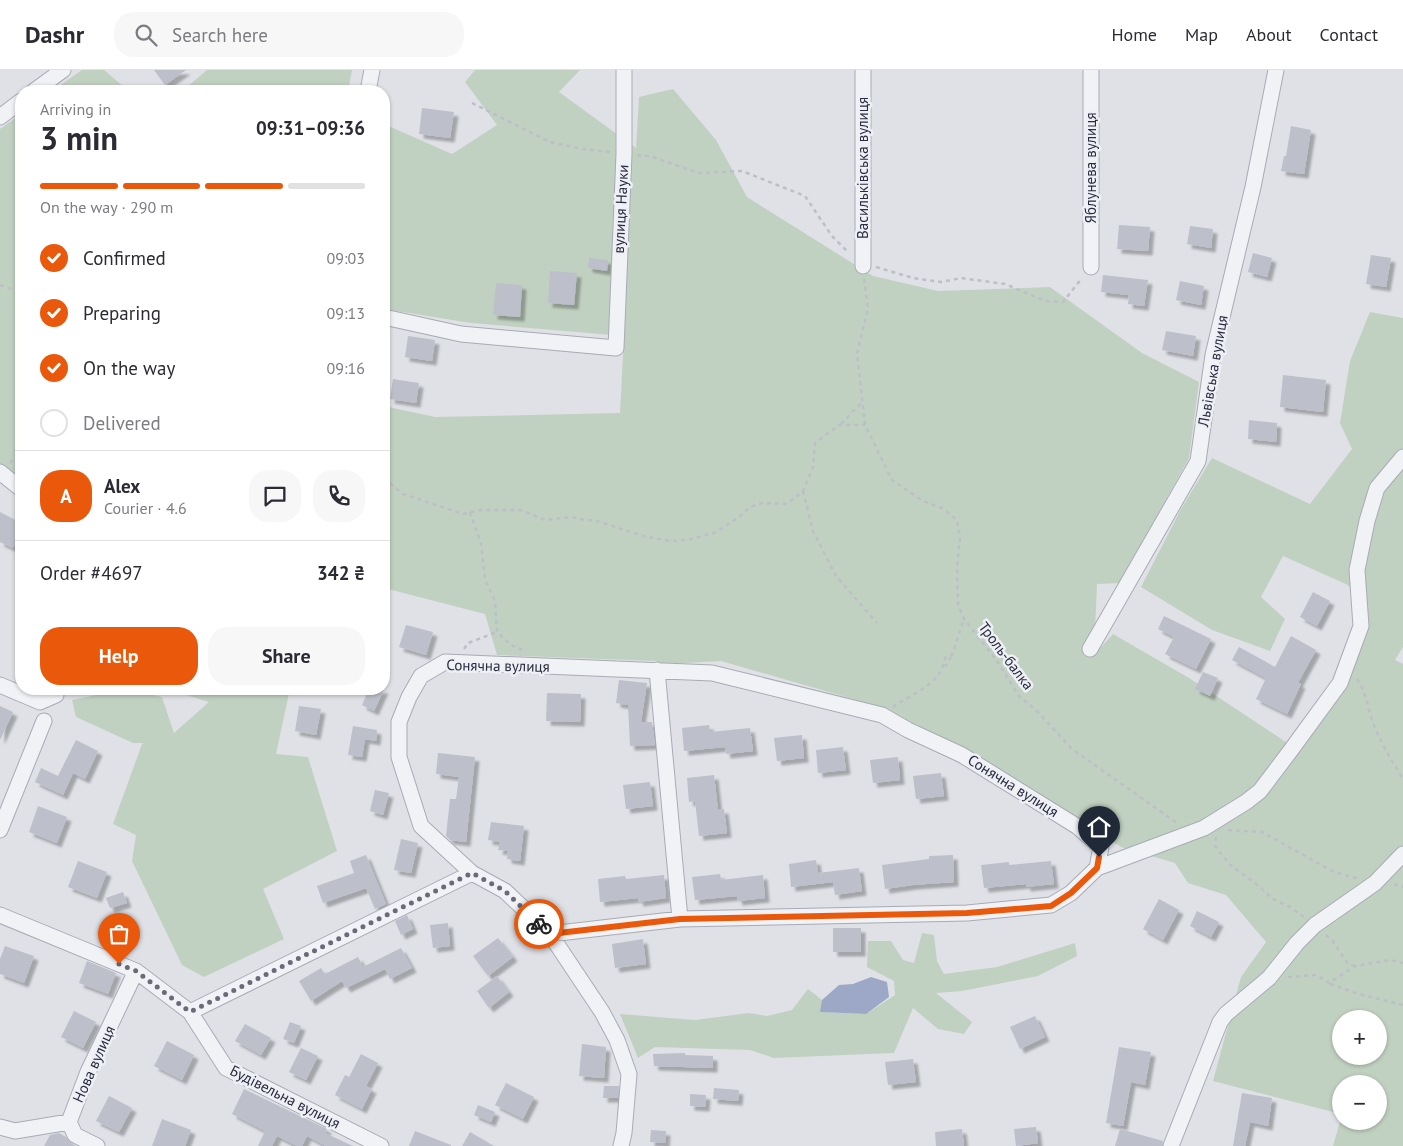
<!DOCTYPE html>
<meta charset="utf-8">
<style>
:root{--surface:#fff;--page:#f7f7f7;--text:#2b2b33;--muted:#7c7c81;--line:#e1e1e2;--accent:#ea580c}
body{margin:0;font-family:"PT Sans",sans-serif;background:var(--page);color:var(--text);height:100vh;display:flex;flex-direction:column;font-size:19px;white-space:nowrap}
*{box-sizing:border-box;margin:0}
p{font-size:16px;color:var(--muted)}
.icon{flex:none;width:28px;height:28px;fill:none;stroke:currentColor;stroke-width:2;stroke-linecap:round;stroke-linejoin:round}
.map{position:relative;flex:1;overflow:hidden}
.side{position:absolute;left:15px;top:15px;width:375px;height:610px;display:flex;flex-direction:column;background:var(--surface);border-radius:20px;box-shadow:0 1px 4px #0004}
.side>*{flex:none}
.fabs{position:absolute;left:1332px;top:940px;display:grid;gap:10px}
.fabs a{display:grid;place-items:center;width:55px;height:55px;border-radius:50%;background:var(--surface);box-shadow:0 1px 4px #0004;font-size:25px}
.pin{position:absolute;display:grid;place-items:center;width:42px;height:42px;color:#fff;margin:-51px -21px;border-radius:50% 50% 50% 0;rotate:-45deg;box-shadow:0 0 5px #0007}
.pin .icon{rotate:45deg}
.courier{position:absolute;display:grid;place-items:center;width:50px;height:50px;margin:-25px;border:4px solid #ea580c;border-radius:50%;background:#fff;color:#222;box-shadow:0 1px 6px #0007}
.head em{font-style:normal;font-weight:600}
.head div{display:flex;flex-direction:column-reverse}
.head{display:flex;align-items:center;justify-content:space-between;height:85px;padding:0 25px}
h1{font-size:32px;font-weight:600;line-height:38px}
.bar{display:grid;grid-template-columns:repeat(4,1fr);gap:8px 5px;align-content:center;height:60px;padding:0 25px}
.bar i{height:6px;border-radius:4px;background:var(--line)}
.bar .selected{background:var(--accent)}
.bar p{grid-column:span 4}
.line{display:flex;align-items:center;gap:12px;padding:0 25px;border-top:1px solid var(--line)}
.line div{flex:1}
.round{display:grid;place-items:center;flex:none;width:52px;height:52px;border-radius:20px;background:var(--page)}
ol{padding:0 25px;list-style:none}
li{display:flex;align-items:center;gap:15px;height:55px}
li p{margin-inline-start:auto}
li .icon{padding:5px;border-radius:50%;background:var(--accent);color:#fff;stroke-width:4}
li:last-child{color:var(--muted)}
li i{width:28px;height:28px;border:2px solid var(--line);border-radius:50%}
.primary-button{display:flex;gap:10px;margin-top:auto;padding:10px 25px}
.primary-button a{flex:1;height:58px;border-radius:20px;background:var(--accent);color:#fff;font-size:20px;font-weight:600;line-height:58px;text-align:center}
.primary-button a+a{background:var(--page);color:var(--text)}
header{display:flex;align-items:center;gap:30px;box-sizing:border-box;height:70px;padding:0 25px;background:var(--surface);border-bottom:1px solid var(--line)}
header strong{font-size:24px}
nav{display:flex;gap:28px;margin-inline-start:auto;font-size:18px}
.search{width:350px;height:45px;background:var(--page);display:flex;align-items:center;gap:12px;box-sizing:border-box;padding:0 18px;border-radius:20px;color:var(--muted);font-size:19px}
.map>svg:first-child{display:block}
</style>
<header>
<strong>Dashr</strong>
<div class="search"><svg class="icon" aria-label="search" viewBox="0 0 24 24"><circle cx="10" cy="10" r="6"/><path d="M15 15l6 6"/></svg>Search here</div>
<nav><a>Home</a><a>Map</a><a>About</a><a>Contact</a></nav>
</header>
<div class="map">
<svg width="1403" height="1076" viewBox="0 0 1403 1076">
<defs>
<filter id="shadow"><feDropShadow dx="4.5" dy="4.5" stdDeviation="1" flood-color="#0004"/></filter>
</defs>
<rect width="100%" height="100%" fill="#dfe1e7"/>
<path fill="#c1d1c1" fill-rule="evenodd" d="M82,0H104L129,21H52Z
M207,0H352L348,21H182Z
M475,0H580L559,22L636,78L639,27L673,19L716,70L747,127L873,206L938,221L1050,217L1142,283L1199,312L1189,388L1120,513L1097,514L1094,585L1113,564L1189,608L1298,680L1341,620L1369,545L1348,515L1283,486L1261,527L1285,549L1270,581L1212,560L1141,517L1181,439L1212,388L1310,434L1352,379L1340,353L1350,291L1370,242L1403,248V577L1395,590L1403,594V1076H1333L1341,1048V1051H1379V1014H1341V1044L1213,1011L1241,907L1266,872L1226,825L1188,813L1175,793L1121,777L963,677L877,636L721,591L667,594L655,591L497,585L485,544L384,518V336L435,347L620,343L624,266L471,253L384,239V54L452,84L497,55L465,12ZM1341,949H1379V986H1341Z
M21,44V412L0,395V59Z
M125,619L162,627L174,663L209,632L167,619H290L276,684L308,687L337,781L263,819L284,869L204,907L182,895L132,791L136,765L113,754L142,674L144,673H133L76,647L72,630Z
M922,863L934,865L937,891L944,904L997,897L1075,873L1077,886L1038,906L962,921L936,923L972,952L964,964L938,959L913,938L894,983L774,988L750,980L655,977L638,988L620,944L695,950L749,943L767,946L792,940L808,919L822,930L821,942L866,944L895,925L894,911L867,897L868,871H891L903,890L914,893Z"/>
<path fill="#9ca8c5" d="M871,907L887,912L889,927L866,944L820,942L822,930L839,915L853,914Z"/>
<path fill="#bdbfca" filter="url(#shadow)" d="M154,0H186L165,15Z
M422,38L454,42L450,68L419,64Z
M1291,56L1311,60L1304,104L1281,101L1284,86H1286Z
M1119,155L1150,157L1148,181L1117,179Z
M1190,156L1213,159L1211,178L1187,174Z
M1253,183L1272,188L1267,207L1248,202Z
M1371,185L1391,188L1386,217L1366,214Z
M589,188L608,190L607,201L588,198Z
M550,201L577,203L574,235L548,233Z
M1103,205L1148,210L1144,236L1128,234L1129,225L1101,222Z
M1180,211L1204,216L1201,235L1176,230Z
M496,213L522,215L520,247L493,245Z
M1166,261L1196,266L1193,286L1162,280Z
M408,266L435,270L432,291L405,287Z
M1283,305L1326,310L1323,342L1280,337Z
M393,309L419,313L416,333L390,329Z
M1249,350L1277,353L1276,372L1248,369Z
M0,442L21,453V462L13,478L0,472Z
M1313,522L1330,531L1317,556L1300,547Z
M1164,546L1211,569L1196,599L1165,584L1174,567L1158,559Z
M406,555L433,562L426,585L399,577Z
M1291,566L1316,580L1298,613L1301,614L1287,644L1256,629L1266,608L1232,590L1239,577L1275,597Z
M1203,602L1218,608L1210,626L1195,619Z
M619,610L647,613L641,652H652L655,675L630,676L628,635L616,633Z
M369,619H384L374,641L362,635Z
M547,623L581,624L580,652L546,651Z
M0,636L13,642L0,670Z
M299,636L321,639L316,665L295,661Z
M709,655L710,662L750,658L753,681L726,684L725,677L684,681L682,658Z
M353,656L377,660L376,671L365,669L362,687L348,685Z
M802,665L804,688L777,691L774,668Z
M76,670L98,681L85,709L73,703L63,725L35,712L41,698L58,706Z
M843,677L846,700L818,703L816,680Z
M438,683L475,687L466,772L450,770L446,766L450,729H456L459,707L436,704Z
M898,687L900,710L873,713L870,690Z
M941,703L944,726L916,729L913,706Z
M714,705L718,740L724,739L727,763L699,766L695,731L689,732L687,708Z
M650,712L653,736L626,739L623,715Z
M375,720L389,723L383,745L370,741Z
M38,736L67,747L57,773L29,762Z
M491,752L524,756L520,791L507,789L508,781L498,780L500,772L488,770Z
M401,769L418,773L411,803L394,800Z
M366,785L386,834L375,839L366,818L323,833L317,816L354,803L350,791Z
M953,785L954,812L913,815L885,819L882,795L929,789V786Z
M816,790L818,803L859,798L862,821L835,825L833,812L791,817L789,794Z
M78,791L107,802L97,828L68,817Z
M1051,791L1054,814L1026,817V814L984,818L981,795L1009,792V795Z
M720,804L721,810L763,805L765,828L738,831L737,826L695,830L692,807Z
M664,805L666,828L639,832L638,828L600,832L598,809L625,806L626,809Z
M123,822L127,833L110,838L106,828Z
M1159,829L1179,840L1163,870L1143,859Z
M1197,841L1219,852L1211,867L1190,856Z
M407,845L413,859L401,865L395,851Z
M448,853L450,876L433,878L430,855Z
M833,858H861V882H833Z
M498,868L513,887L488,906L473,886Z
M643,869L646,894L615,898L612,874Z
M5,876L34,886L24,913L0,904V889Z
M401,878L412,898L390,909L385,899L346,918L342,911L311,931L299,911L321,898L325,904L358,887L363,897Z
M87,891L116,903L108,924L79,913Z
M497,906L509,922L489,938L477,921Z
M74,941L96,952L83,978L61,967Z
M1035,946L1045,967L1020,979L1010,957Z
M290,952L301,956L294,973L283,969Z
M245,954L271,968L261,985L235,971Z
M167,971L194,985L182,1010L154,996Z
M582,974L606,977L604,1008L579,1006Z
M1119,977L1151,982L1145,1015L1131,1012L1123,1056L1106,1053Z
M301,978L318,986L306,1010L289,1002Z
M685,983V985L713,986V998L654,996L653,984Z
M361,984L378,993L366,1016L372,1019L362,1039L335,1025L345,1005L349,1007Z
M913,989L916,1012L888,1015L885,992Z
M506,1013L534,1027L523,1049L495,1035Z
M604,1016H619L618,1028H603Z
M714,1018L739,1020L738,1031L713,1029Z
M244,1019L327,1059L325,1063L353,1076H326L307,1066L302,1076H297L277,1066L272,1076H258L265,1061L232,1044Z
M1242,1023L1272,1028L1268,1056L1250,1052L1245,1076H1233Z
M690,1024L706,1025L705,1037L690,1036Z
M109,1026L132,1038L119,1062L96,1051Z
M478,1035L495,1042L491,1052L474,1045Z
M162,1049L191,1060L185,1076H152Z
M1036,1057L1038,1073L1016,1076L1014,1059Z
M962,1059L964,1076H936L935,1062Z
M1120,1059L1163,1071L1162,1076H1115Z
M651,1060L666,1061L665,1073L650,1072Z
M415,1061L451,1075V1076H409Z
M470,1062L494,1076H462Z
M59,1063L66,1067L70,1073L76,1076H44L50,1065Z"/>
<g fill="none" stroke-linecap="round" stroke-linejoin="round">
<g stroke="#a8abb4" stroke-width="17">
<path id="minor" d="M34,21L63,0
M368,21L372,0
M0,47L21,31
M863,196V0
M1091,197V0
M384,247L461,264L616,278L624,84V0
M0,402L21,419
M1090,579L1198,391L1213,285L1253,117L1276,0
M657,600L680,849
M0,615L40,632L56,625
M0,760L44,651
M1097,798L1204,758L1246,732L1260,721L1291,680L1340,613L1361,556L1357,500L1367,451L1377,418L1403,387
M0,845L136,901L190,942L226,998L381,1076
M550,864L680,849L967,843L1051,835L1071,823L1097,798L1101,777L1078,757L962,685L908,660L882,645L712,603L445,592L421,606L409,627L399,652V687L421,756L472,803L505,821L550,864L602,942L617,970L629,1004L624,1063L621,1076
M190,942L472,803
M0,1057L15,1061L69,1052
M97,1076L75,1065L69,1052L88,1002L136,901
M1171,1076L1220,952L1226,944L1269,908L1297,873L1315,855L1375,813L1403,784"/>
</g>
<path stroke="#bdbfc6" stroke-width="2.5" stroke-dasharray="4 4" stroke-linecap="butt" d="M472,33L550,72L583,79L611,82
M637,85L650,86L699,103L742,101L805,126L832,166L848,182
M876,197L913,208L941,212L961,208L1005,214L1045,231L1063,232L1082,208
M864,209L868,239L857,283L865,355L892,410L923,431L942,438L957,450L960,467L957,498L958,534L964,549L997,591L1019,626L1035,639L1072,679L1177,753
M0,215L21,223
M841,354L863,331
M10,393L21,381
M384,408L403,424L463,444L480,440H521L545,450L572,447L584,450L597,451L643,466L670,471L687,470L714,463L738,448L750,437L762,433L787,434L803,421L813,397L815,373L839,355H865
M803,421L813,461L836,506L877,553
M470,442L481,474L485,509L495,531L497,562L511,575L522,580
M464,579L468,573L497,562
M945,597L951,587
M1357,609C1366,622 1368,638 1373,653C1381,673 1392,691 1403,709
M893,637C913,623 941,615 945,588L952,585L964,549
M1228,760L1262,762L1334,802L1359,809
M1216,767L1215,776L1230,795L1254,812L1273,829L1290,837L1304,847
M1394,814L1403,817
M1326,865L1332,870L1348,894L1355,896
M1288,907L1316,905L1329,913L1355,896L1390,890L1403,893
M1330,914L1359,924L1403,935"/>
<use href="#minor" stroke="#f1f2f6" stroke-width="15"/>
</g>
<g fill="none" stroke-linecap="round" stroke-linejoin="round">
<path stroke="#696b79" stroke-width="5" stroke-dasharray="0 9" d="M119,894L136,901L190,942L472,803L505,821L539,854"/>
<path stroke="#ea580c" stroke-width="6" d="M539,854L550,864L680,849L967,843L1051,836L1071,823L1097,798L1099,787"/>
</g>
<g text-anchor="middle" stroke-width="5" stroke-linejoin="round" paint-order="stroke">
<g font-size="15" fill="#292c3e" stroke="#eef0f5">
<text transform="translate(863 98) rotate(-90)" y="5">Васильківська вулиця</text>
<text transform="translate(1091 98) rotate(-90)" y="5">Яблунева вулиця</text>
<text transform="translate(621 139) rotate(-87)" y="5">вулиця Науки</text>
<text transform="translate(1213 301) rotate(-80)" y="5">Львівська вулиця</text>
<text transform="translate(1006 586) rotate(53)" y="5">Троль-балка</text>
<text transform="translate(498 596) rotate(1)" y="5">Сонячна вулиця</text>
<text transform="translate(1013 716) rotate(32)" y="5">Сонячна вулиця</text>
<text transform="translate(94 994) rotate(-66)" y="5">Нова вулиця</text>
<text transform="translate(285 1027) rotate(27)" y="5">Будівельна вулиця</text>
</g>
</g>
</svg>
<div class="fabs">
<a>+</a>
<a>−</a>
</div>
<div class="pin" style="left:119px;top:894px;background:#ea580c"><svg class="icon" aria-label="bag" viewBox="0 0 24 24"><path d="M5 8h14l-1 12H6zM9 8a3 3 0 0 1 6 0"/></svg></div>
<div class="pin" style="left:1099px;top:787px;background:#1f2937"><svg class="icon" aria-label="home" viewBox="0 0 24 24"><path d="M3 11l9-7 9 7M6 9v11h12V9"/></svg></div>
<div class="courier" style="left:539px;top:854px"><svg class="icon" aria-label="bike" viewBox="0 0 24 24"><circle cx="6" cy="16" r="4"/><circle cx="18" cy="16" r="4"/><path d="M6 16l4-8h5l3 8M10 8l3 8H6M13 5h3"/></svg></div>
<section class="side">
<div class="head"><div><h1>3 min</h1><p>Arriving in</p></div><em>09:31–09:36</em></div>
<div class="bar"><i class="selected"></i><i class="selected"></i><i class="selected"></i><i></i><p>On the way · 290 m</p></div>
<ol>
<li><svg class="icon" aria-label="check" viewBox="0 0 24 24"><path d="M5 12l5 5 9-10"/></svg>Confirmed<p>09:03</p></li>
<li><svg class="icon" aria-label="check" viewBox="0 0 24 24"><path d="M5 12l5 5 9-10"/></svg>Preparing<p>09:13</p></li>
<li><svg class="icon" aria-label="check" viewBox="0 0 24 24"><path d="M5 12l5 5 9-10"/></svg>On the way<p>09:16</p></li>
<li><i></i>Delivered</li>
</ol>
<div class="line" style="height:90px"><b class="round" style="background:var(--accent);color:#fff">A</b><div><b>Alex</b><p>Courier · 4.6</p></div><a class="round"><svg class="icon" aria-label="chat" viewBox="0 0 24 24"><path d="M4 5h16v11H9l-5 4z"/></svg></a><a class="round"><svg class="icon" aria-label="phone" viewBox="0 0 24 24"><path d="M5 4h4l2 5-3 2q2 4 5 5l2-3 5 2v4C11 20 4 13 5 4z"/></svg></a></div>
<div class="line" style="height:65px"><div>Order #4697</div><b>342 ₴</b></div>
<div class="primary-button"><a>Help</a><a>Share</a></div>
</section>
</div>
